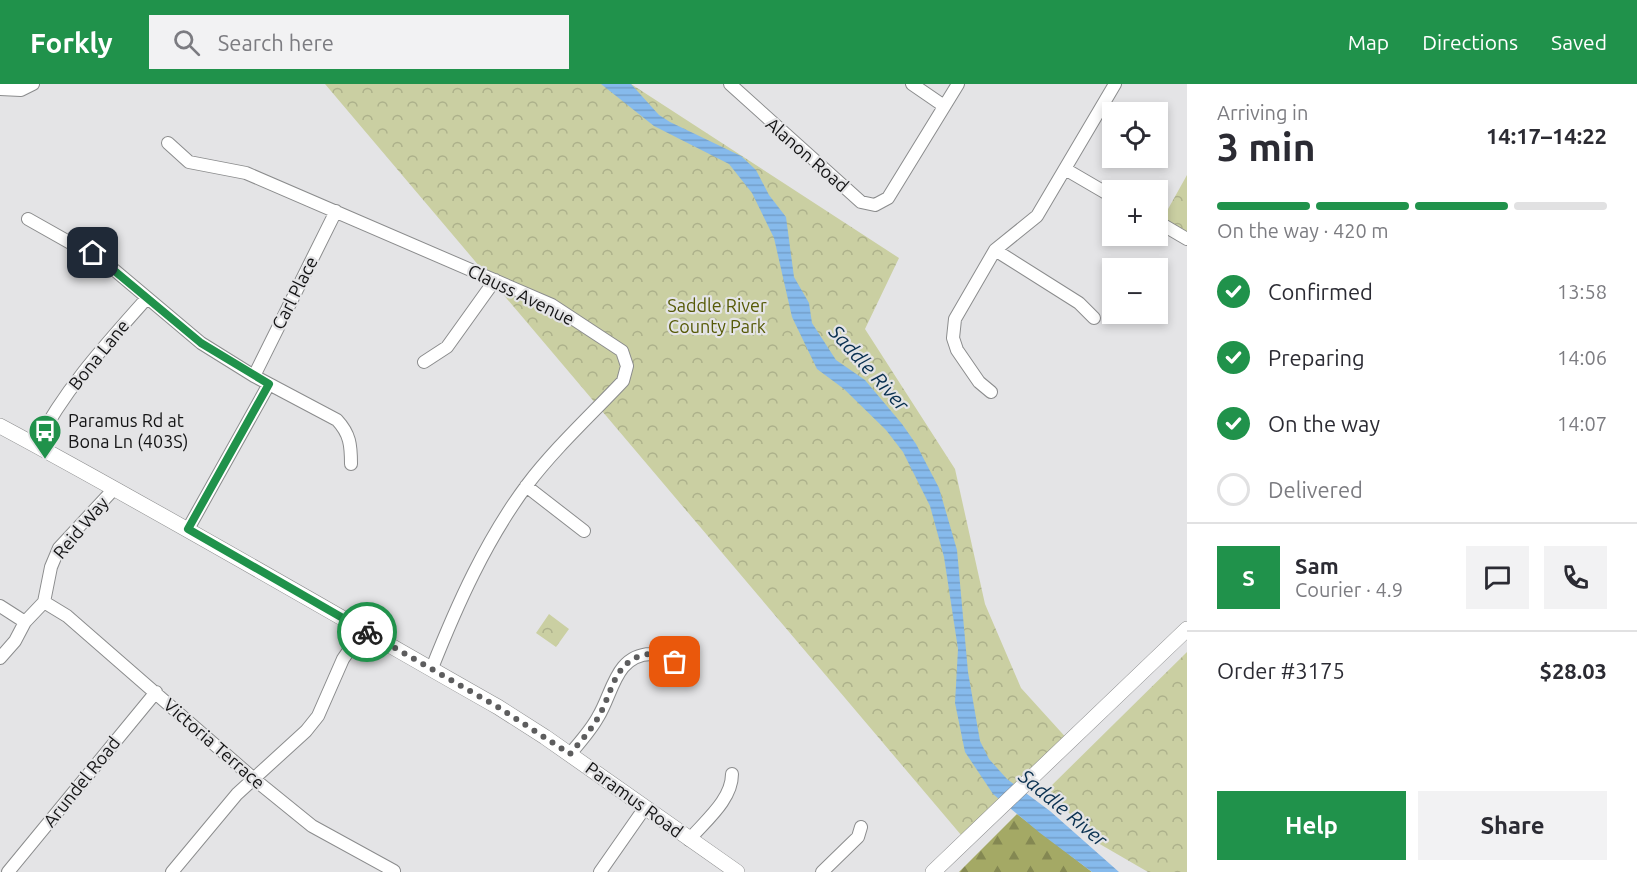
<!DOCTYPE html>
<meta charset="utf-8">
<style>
:root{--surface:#fff;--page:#f2f2f3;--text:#2b2b33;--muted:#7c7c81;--line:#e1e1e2;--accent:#20924b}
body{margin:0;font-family:Ubuntu,sans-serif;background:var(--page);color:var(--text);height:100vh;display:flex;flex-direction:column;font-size:22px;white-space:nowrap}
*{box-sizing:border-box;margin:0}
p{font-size:20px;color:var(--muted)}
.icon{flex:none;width:33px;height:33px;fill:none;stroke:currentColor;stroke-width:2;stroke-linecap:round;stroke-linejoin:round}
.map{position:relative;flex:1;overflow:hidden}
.details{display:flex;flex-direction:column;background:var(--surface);width:450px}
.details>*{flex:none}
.tools{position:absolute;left:1102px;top:18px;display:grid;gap:12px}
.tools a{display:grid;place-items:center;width:66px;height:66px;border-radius:0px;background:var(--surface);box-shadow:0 3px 9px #0003;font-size:30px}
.pin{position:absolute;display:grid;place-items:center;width:51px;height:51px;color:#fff;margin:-26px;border-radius:12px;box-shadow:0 3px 9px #0006}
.courier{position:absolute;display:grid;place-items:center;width:60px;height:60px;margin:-30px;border:4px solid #20924b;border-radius:50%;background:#fff;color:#222;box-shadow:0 2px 8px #0007}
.summary em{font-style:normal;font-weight:700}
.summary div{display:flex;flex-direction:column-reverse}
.summary{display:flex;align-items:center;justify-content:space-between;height:102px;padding:0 30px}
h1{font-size:39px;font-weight:700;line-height:45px}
.bar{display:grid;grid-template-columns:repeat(4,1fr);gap:9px 6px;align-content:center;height:72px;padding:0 30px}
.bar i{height:8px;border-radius:4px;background:var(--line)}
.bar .active{background:var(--accent)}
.bar p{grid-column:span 4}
.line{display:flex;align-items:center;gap:15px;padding:0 30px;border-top:2px solid var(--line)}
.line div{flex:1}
.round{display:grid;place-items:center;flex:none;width:63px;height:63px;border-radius:0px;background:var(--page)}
ol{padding:0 30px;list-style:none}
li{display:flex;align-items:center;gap:18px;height:66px}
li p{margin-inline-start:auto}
li .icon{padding:6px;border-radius:50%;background:var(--accent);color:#fff;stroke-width:4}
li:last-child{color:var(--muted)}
li i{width:33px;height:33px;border:3px solid var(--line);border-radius:50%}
.cta{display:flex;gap:12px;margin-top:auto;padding:12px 30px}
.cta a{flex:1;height:69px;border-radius:0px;background:var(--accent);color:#fff;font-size:24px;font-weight:700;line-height:69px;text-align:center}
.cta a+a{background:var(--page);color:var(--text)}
header{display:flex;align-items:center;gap:36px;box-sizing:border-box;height:84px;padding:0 30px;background:var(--accent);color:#fff}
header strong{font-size:28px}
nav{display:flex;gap:33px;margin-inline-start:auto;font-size:21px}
.search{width:420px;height:54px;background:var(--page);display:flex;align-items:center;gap:15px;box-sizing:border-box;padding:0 21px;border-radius:0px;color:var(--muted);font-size:22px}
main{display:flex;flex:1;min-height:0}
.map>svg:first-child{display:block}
</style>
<header>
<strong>Forkly</strong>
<div class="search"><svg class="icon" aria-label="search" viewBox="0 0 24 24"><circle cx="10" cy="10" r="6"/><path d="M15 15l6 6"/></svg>Search here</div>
<nav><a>Map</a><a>Directions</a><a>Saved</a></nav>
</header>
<main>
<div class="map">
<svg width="1187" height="788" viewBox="0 0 1187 788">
<defs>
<pattern id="forest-firs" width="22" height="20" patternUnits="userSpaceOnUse" patternTransform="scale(1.5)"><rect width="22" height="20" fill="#a4a965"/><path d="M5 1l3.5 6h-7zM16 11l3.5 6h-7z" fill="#848852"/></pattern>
<pattern id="park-crowns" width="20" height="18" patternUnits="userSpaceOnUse" patternTransform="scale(1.5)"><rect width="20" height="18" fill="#cacfa2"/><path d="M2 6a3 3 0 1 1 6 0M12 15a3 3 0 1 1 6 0" fill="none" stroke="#adb18b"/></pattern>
<pattern id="water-rules" width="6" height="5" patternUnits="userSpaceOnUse" patternTransform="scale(1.5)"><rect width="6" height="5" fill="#86baec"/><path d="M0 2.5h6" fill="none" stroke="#739fca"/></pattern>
</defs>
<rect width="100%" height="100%" fill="#e4e4e6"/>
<path fill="url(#forest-firs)" d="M1017,730L1092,788H959Z"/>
<path fill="url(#park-crowns)" d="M325,0H631L899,174L865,245L955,385L985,520L1021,604L1070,658L967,758Z
M1187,91V148L1163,134Z
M549,530L569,545L556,563L536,549Z
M1187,568V788H1148L1098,759L1047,706Z"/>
<path fill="url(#water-rules)" d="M601,0H631L659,31L670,38L741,72L756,86L769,111L786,133L794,193L809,219L812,239L836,276L865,296L902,340L916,360L939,404L957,466L968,588L980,657L989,675L1007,695L1050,727L1119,788H1092L1040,749L993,710L965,668L955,619L958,565L944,473L930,422L903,368L886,346L844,305L817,285L792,233L774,154L752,109L729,80L654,42Z"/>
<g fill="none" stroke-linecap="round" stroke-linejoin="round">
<g stroke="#8b8c8d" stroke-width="14">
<path id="minor" d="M730,0L861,118L875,121L888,114L958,0
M912,0L944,22
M0,5L21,6L33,0
M168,59L189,78L246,89L552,221L622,267L627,282L623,297C591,331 555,364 527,401C486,456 457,521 432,584
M1065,85L1113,113
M28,135L106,179L201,259L254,292L337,336C350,350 351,361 351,380
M1158,138L1187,155
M995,166L1079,219L1094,234
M424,278L447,263L495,196
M254,292L336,127
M991,308L979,298L957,266L953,254L955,235L995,166L1037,132L1115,0
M36,361C63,307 106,260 147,214
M526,402L584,447
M188,445L269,300
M44,518L67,532L254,695L312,742L394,787
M0,522L25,538
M0,574L15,557L25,538L44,518L51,483L59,464L113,406
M570,670C580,658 591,646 598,633C613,609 615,571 651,570C666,569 673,576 680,588
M689,756C705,737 732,716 732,690
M8,788L156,608
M172,788L237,710L306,647L318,632L343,575L363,546
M600,788L644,725
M822,788L858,753L861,743"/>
</g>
<g stroke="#8b8c8d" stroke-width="16">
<path id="major" d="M0,342C168,432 332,529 498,623L545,653L737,788
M933,788L1187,545"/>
</g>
<use href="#minor" stroke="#fff" stroke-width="12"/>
<use href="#major" stroke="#fff" stroke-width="15"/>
</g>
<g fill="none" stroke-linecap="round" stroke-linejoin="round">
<path stroke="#5d5d5e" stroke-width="6" stroke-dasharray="0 10.8" d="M367,548L498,623L570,670C580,658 591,646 599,632C612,609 614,578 644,571C656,568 666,570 675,578"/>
<path stroke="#20924b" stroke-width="8" d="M93,169L201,259L269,300L188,445L367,548"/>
</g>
<defs>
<g id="bus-pin" transform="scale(1.725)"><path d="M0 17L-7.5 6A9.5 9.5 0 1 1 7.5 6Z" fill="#20924b" stroke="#e4e4e6"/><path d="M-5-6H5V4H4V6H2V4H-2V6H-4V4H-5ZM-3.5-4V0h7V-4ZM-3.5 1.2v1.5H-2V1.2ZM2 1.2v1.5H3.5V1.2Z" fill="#fff"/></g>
</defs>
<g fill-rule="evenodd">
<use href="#bus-pin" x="45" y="347"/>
</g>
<g text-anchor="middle" stroke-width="4.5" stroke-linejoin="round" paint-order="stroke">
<g font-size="18" fill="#141415" stroke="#e4e4e6">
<text transform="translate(807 71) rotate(41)" y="6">Alanon Road</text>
<text transform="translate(295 209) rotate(-63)" y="6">Carl Place</text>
<text transform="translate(521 211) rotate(26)" y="6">Clauss Avenue</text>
<text transform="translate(99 271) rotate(-51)" y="6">Bona Lane</text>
<text transform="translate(81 444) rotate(-50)" y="6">Reid Way</text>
<text transform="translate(214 660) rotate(41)" y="6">Victoria Terrace</text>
<text transform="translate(82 698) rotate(-51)" y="6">Arundel Road</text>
<text transform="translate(634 716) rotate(36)" y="6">Paramus Road</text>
</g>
<g font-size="18" fill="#565a07" stroke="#e4e4e6">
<text x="717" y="228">Saddle River<tspan x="717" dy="21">County Park</tspan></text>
</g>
<g font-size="18" fill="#141415" stroke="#e4e4e6" text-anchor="start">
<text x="68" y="343">Paramus Rd at<tspan x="68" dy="21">Bona Ln (403S)</tspan></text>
</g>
<g font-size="20" font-style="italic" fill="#093050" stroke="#e4e4e6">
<text transform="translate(869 284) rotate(48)" y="7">Saddle River</text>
<text transform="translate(1063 724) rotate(40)" y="7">Saddle River</text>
</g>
</g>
</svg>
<div class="tools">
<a><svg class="icon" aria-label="locate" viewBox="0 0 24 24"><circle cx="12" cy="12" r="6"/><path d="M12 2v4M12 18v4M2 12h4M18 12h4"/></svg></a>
<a>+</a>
<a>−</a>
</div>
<div class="pin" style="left:675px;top:578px;background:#ea580c"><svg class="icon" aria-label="bag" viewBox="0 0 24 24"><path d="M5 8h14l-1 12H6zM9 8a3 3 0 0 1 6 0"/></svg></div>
<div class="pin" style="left:93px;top:169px;background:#1f2937"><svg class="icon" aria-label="home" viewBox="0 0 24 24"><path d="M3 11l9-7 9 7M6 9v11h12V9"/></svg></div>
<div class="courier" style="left:367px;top:548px"><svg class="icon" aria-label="bike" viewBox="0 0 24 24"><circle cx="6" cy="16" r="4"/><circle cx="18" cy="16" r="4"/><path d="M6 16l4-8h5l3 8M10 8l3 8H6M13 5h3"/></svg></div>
</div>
<section class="details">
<div class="summary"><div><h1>3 min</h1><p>Arriving in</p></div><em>14:17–14:22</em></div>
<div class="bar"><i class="active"></i><i class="active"></i><i class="active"></i><i></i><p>On the way · 420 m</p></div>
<ol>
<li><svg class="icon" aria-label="check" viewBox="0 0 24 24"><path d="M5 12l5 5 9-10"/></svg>Confirmed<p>13:58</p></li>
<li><svg class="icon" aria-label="check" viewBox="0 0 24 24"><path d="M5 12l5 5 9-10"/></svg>Preparing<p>14:06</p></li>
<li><svg class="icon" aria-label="check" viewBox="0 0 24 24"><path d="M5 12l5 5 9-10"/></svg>On the way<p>14:07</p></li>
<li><i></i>Delivered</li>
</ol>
<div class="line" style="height:108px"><b class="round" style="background:var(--accent);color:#fff">S</b><div><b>Sam</b><p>Courier · 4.9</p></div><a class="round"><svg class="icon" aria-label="chat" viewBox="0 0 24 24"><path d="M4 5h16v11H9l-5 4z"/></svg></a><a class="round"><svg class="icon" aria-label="phone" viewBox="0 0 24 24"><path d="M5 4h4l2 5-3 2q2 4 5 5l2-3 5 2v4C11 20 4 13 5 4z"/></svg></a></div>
<div class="line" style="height:78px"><div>Order #3175</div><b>$28.03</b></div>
<div class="cta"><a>Help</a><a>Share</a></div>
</section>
</main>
